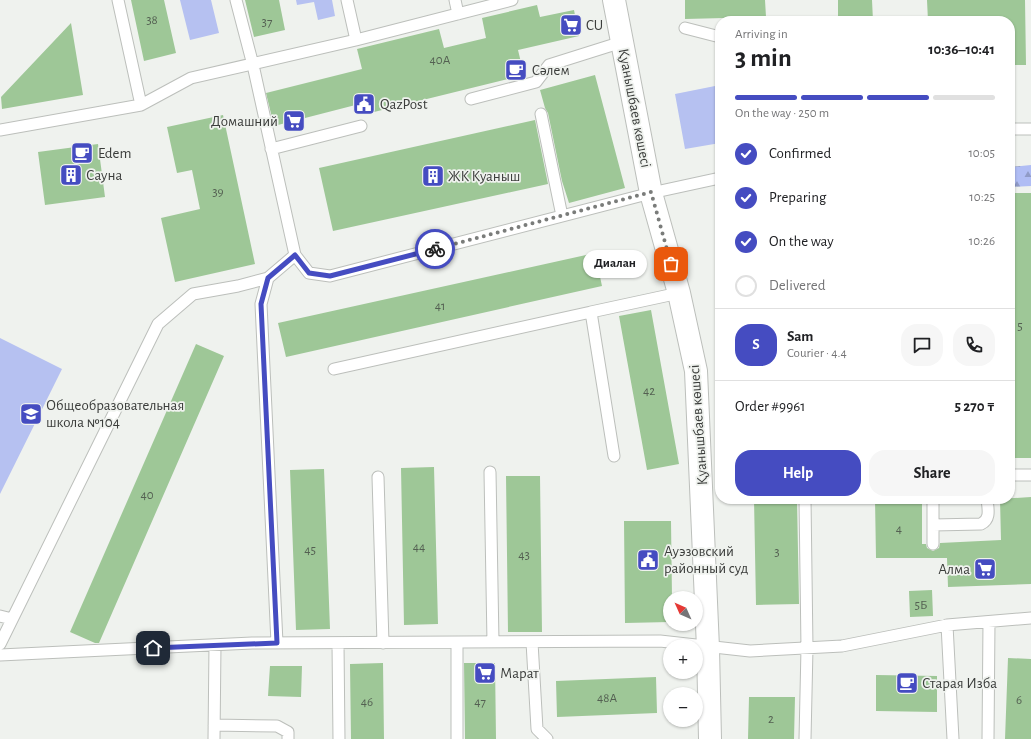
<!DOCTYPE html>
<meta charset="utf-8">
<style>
:root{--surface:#fff;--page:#f6f6f6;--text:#202124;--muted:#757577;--line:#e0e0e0;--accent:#454cc1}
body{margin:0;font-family:"Alegreya Sans",sans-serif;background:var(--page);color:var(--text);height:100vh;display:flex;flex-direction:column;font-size:15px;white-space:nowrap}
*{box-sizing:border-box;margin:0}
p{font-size:13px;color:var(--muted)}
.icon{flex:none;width:22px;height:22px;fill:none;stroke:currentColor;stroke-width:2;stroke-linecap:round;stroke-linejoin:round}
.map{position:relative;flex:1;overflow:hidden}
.panel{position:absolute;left:715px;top:16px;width:300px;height:488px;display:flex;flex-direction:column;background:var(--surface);border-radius:16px;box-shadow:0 1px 3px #0004}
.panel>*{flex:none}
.needle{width:26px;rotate:315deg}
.controls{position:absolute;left:663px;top:591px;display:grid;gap:8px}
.controls a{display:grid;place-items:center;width:40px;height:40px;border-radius:50%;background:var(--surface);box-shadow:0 1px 3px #0004;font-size:20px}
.pin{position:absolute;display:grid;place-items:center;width:34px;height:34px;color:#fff;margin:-17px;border-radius:8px;box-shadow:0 2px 6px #0006}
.courier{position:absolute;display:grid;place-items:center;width:40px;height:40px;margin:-20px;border:3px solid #454cc1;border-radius:50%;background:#fff;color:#222;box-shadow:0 1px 5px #0007}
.bubble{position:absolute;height:28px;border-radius:14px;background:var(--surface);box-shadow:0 1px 3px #0004;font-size:13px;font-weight:700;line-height:28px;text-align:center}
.head em{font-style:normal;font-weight:700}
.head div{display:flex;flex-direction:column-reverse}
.head{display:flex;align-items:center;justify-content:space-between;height:68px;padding:0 20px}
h1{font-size:26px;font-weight:700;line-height:30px}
.bar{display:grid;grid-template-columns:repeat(4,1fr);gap:6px 4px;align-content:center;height:48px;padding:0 20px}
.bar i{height:5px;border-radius:3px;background:var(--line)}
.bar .selected{background:var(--accent)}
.bar p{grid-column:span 4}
.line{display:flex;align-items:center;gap:10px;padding:0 20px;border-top:1px solid var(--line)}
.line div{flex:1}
.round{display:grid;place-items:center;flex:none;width:42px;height:42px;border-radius:16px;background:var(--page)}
ol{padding:0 20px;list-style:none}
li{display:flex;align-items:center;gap:12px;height:44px}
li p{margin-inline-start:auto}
li .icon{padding:4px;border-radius:50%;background:var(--accent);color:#fff;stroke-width:4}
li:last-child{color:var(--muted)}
li i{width:22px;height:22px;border:2px solid var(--line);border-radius:50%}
.cta{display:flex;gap:8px;margin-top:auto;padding:8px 20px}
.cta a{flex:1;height:46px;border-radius:16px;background:var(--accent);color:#fff;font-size:16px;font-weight:700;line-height:46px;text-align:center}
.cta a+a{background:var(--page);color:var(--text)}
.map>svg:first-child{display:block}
</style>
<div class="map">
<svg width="1031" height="739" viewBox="0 0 1031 739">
<defs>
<pattern id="forest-firs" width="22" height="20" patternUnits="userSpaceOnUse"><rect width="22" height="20" fill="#b0bdf4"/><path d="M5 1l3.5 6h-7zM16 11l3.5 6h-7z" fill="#909bc7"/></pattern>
</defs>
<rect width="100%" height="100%" fill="#eff2ee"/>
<path fill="url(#forest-firs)" d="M1031,165V186L1010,187V167Z"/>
<path fill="#b6c1f1" d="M180,0H211L219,33L190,40Z
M296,0H332L335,16L318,20L314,2L297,5Z
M720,85V143L685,149L675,94Z
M0,338L62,369L0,494Z"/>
<path fill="#9ec797" d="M131,0H164L176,53L144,61Z
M245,0H279L285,30L254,37Z
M685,0H765L766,17L685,19Z
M838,0H872L873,21H838Z
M927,0H1025L1026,65H1010V21H928Z
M537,5L540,17L574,10L579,36L518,50L524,75L374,112L371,101L274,126L266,93L362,69L357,49L439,29L444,48L486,38L482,18Z
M71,23L83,95L2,109L1,97Z
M595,75L625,188L569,203L562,181L548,113L545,108L540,90Z
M223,115L255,264L175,282L161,218L200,209L192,170L177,173L167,127Z
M535,120L548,184L333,231L319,168Z
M98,144L105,197L45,205L38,152Z
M1010,193H1031V458H1010Z
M595,253L602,286L286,357L278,323Z
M651,310L679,464L647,470L619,316Z
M196,344L224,356L99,643H95L70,632Z
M434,467L438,624L404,625L401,468Z
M324,469L330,629L296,630L290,470Z
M506,476H540L542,632H508Z
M1031,497V584L948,587L947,558H876L875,499H922V544H926L927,548L933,551L939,548L940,543L1001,540L1000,499Z
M754,499H797L799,604L756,605Z
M624,521H671L672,598H670V622L625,623Z
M932,590L933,616L910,617L909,591Z
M1008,658L1031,659V739H1005Z
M383,663L384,739H351L350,664Z
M464,663H495L496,739H465Z
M270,666H302L301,697L268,696Z
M876,675L937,676V712L876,711Z
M656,677L657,713L557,717L556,681Z
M749,697H795L794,739H748Z"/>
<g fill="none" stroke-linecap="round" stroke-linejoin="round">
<g stroke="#bcbfbb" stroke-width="13">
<path id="lane" d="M118,0L141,105
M236,0L253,65L295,255L309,273L330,276L651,193L720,178
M347,0L356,40
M455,0L458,14
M685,28L720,37
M471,99L536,82L549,65L622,42
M541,114L562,216
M1010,129H1031
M0,130L141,105L191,78L356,40L512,0
M271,149L361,126
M334,369L591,312
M614,456L591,312L679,293
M490,472L493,642
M1010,475H1031
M378,477L383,643
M933,525V499
M933,544V525L981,524C991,519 988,509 987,499
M0,616L12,619
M947,625L953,739
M532,642L537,729L547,739
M277,643L261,304L268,278L295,255
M0,644L158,324L193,294L238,286L268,278
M338,644L339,739
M0,655L252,643L660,641L750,651L842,646L947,625L1031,618
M214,725L277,726L288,732V739
M214,739L215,645
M457,739V643
M805,739L807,648L805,499
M988,739L989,622"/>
</g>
<g stroke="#bcbfbb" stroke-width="24">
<path id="secondary" d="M614,0L651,193L679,293L696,371L708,648L710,739"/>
</g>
<use href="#lane" stroke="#fff" stroke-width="11"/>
<use href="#secondary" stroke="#fff" stroke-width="22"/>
</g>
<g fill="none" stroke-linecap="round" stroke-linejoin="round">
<path stroke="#7a7c7a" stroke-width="4" stroke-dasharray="0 7.2" d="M435,249L651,192L671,264"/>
<path stroke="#454cc1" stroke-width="5" d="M153,648L277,643L261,304L268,278L295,255L309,273L330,276L435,249"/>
</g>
<defs>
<g id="supermarket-square" transform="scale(1.15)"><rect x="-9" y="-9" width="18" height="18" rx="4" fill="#454cc1" stroke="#eff2ee"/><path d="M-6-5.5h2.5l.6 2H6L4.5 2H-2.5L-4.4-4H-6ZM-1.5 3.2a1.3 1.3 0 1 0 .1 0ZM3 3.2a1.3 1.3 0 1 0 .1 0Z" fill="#fff"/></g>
<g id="cafe-square" transform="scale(1.15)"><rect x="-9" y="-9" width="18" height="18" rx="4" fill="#454cc1" stroke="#eff2ee"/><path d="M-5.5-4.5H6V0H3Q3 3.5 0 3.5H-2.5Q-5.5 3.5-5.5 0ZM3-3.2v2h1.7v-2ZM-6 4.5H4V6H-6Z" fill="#fff"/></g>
<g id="civic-square" transform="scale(1.15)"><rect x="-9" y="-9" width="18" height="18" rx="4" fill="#454cc1" stroke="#eff2ee"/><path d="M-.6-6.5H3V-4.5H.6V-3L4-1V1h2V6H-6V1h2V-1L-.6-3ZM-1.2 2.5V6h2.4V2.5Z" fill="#fff"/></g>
<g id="building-square" transform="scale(1.15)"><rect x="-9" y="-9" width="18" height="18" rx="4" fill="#454cc1" stroke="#eff2ee"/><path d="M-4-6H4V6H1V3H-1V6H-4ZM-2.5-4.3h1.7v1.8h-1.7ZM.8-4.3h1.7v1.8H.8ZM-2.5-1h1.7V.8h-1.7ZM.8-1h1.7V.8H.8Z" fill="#fff"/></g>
<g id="school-square" transform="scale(1.15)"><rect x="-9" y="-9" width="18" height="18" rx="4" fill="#454cc1" stroke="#eff2ee"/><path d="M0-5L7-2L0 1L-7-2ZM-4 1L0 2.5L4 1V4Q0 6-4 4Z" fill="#fff"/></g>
</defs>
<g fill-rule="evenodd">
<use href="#supermarket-square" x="571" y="25"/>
<use href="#cafe-square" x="516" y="70"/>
<use href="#civic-square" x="364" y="104"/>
<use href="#supermarket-square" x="294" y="121"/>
<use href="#cafe-square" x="82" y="153"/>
<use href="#building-square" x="71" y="175"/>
<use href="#building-square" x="433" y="176"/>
<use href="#school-square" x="31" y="414"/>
<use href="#civic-square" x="648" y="560"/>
<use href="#supermarket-square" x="985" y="569"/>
<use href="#supermarket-square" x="485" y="673"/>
<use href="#cafe-square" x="907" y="683"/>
</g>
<g text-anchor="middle" stroke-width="3.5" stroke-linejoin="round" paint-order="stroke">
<g font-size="13" fill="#546052">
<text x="152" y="24">38</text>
<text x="267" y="26">37</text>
<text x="440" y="64">40А</text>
<text x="218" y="196">39</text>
<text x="440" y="310">41</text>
<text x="1020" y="330">5</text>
<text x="649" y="395">42</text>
<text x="147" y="499">40</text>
<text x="899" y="533">4</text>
<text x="419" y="551">44</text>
<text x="310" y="554">45</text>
<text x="777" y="556">3</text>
<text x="524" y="559">43</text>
<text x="921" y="609">5Б</text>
<text x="607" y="702">48А</text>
<text x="1019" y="704">6</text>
<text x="367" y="706">46</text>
<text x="480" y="706">47</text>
<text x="771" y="723">2</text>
</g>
<g font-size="15" fill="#3b3d3b" stroke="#eff2ee" text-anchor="start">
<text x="586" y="30">CU</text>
<text x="532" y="75">Cәлем</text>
<text x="380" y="109">QazPost</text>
<text x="278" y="126" text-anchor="end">Домашний</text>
<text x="98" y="158">Edem</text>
<text x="86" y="180">Сауна</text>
<text x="448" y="181">ЖК Куаныш</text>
<text x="46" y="410">Общеобразовательная<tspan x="46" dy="17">школа №104</tspan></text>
<text x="664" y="556">Ауэзовский<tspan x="664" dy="17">районный суд</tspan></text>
<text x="970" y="574" text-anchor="end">Алма</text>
<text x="500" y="678">Марат</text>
<text x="922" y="688">Старая Изба</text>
</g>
<g font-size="15" fill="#3b3d3b" stroke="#eff2ee">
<text transform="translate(635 108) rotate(79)" y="5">Қуанышбаев көшесі</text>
<text transform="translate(698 425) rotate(-94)" y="5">Қуанышбаев көшесі</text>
</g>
</g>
</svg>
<div class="controls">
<a><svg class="needle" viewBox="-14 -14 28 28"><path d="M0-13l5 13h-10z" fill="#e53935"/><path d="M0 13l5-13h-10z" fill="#757577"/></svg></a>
<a>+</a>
<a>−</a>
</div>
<div class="pin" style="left:671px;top:264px;background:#ea580c"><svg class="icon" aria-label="bag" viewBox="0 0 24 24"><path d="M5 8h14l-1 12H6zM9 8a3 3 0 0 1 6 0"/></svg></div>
<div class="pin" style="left:153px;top:648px;background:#1f2937"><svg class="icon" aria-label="home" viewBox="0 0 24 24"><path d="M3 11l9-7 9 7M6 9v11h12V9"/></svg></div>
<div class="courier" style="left:435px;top:249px"><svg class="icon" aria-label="bike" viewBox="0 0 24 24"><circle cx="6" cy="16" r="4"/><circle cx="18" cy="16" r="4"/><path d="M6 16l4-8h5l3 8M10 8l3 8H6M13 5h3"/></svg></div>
<div class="bubble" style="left:583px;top:250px;width:64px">Диалан</div>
<section class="panel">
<div class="head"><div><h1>3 min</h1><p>Arriving in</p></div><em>10:36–10:41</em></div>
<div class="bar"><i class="selected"></i><i class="selected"></i><i class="selected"></i><i></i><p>On the way · 250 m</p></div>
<ol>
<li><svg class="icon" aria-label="check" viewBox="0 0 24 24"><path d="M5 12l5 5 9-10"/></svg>Confirmed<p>10:05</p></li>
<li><svg class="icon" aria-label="check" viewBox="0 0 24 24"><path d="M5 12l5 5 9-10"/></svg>Preparing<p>10:25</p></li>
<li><svg class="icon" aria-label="check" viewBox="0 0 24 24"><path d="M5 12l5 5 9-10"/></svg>On the way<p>10:26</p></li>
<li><i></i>Delivered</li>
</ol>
<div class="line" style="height:72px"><b class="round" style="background:var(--accent);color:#fff">S</b><div><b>Sam</b><p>Courier · 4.4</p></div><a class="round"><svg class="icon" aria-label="chat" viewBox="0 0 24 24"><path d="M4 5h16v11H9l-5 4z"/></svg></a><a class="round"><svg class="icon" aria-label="phone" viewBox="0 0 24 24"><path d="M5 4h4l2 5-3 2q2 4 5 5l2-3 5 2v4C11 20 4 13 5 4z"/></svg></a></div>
<div class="line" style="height:52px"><div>Order #9961</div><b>5 270 ₸</b></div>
<div class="cta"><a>Help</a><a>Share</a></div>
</section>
</div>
